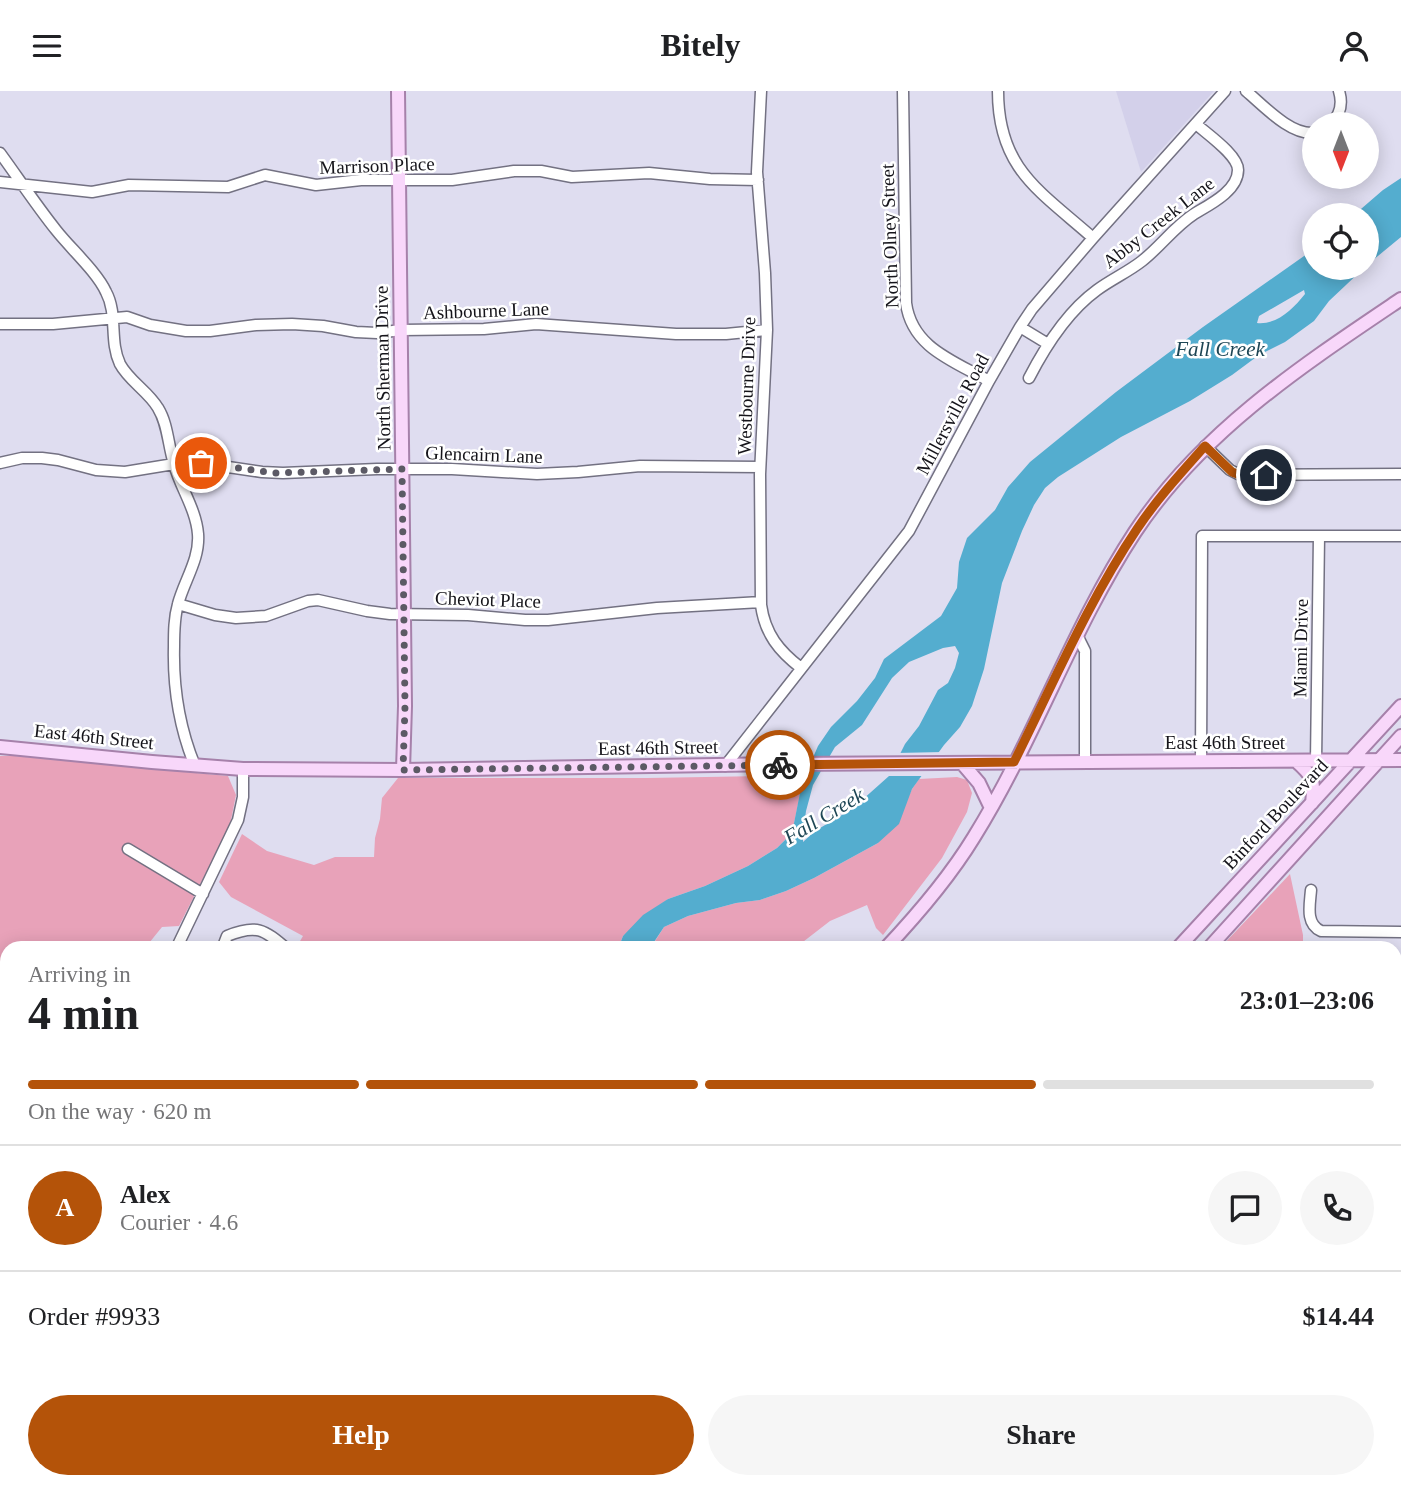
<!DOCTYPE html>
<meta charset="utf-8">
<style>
:root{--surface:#fff;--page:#f6f6f6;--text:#202124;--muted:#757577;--line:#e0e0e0;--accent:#b45309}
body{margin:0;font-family:"Times New Roman",serif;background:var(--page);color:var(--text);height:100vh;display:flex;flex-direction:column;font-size:26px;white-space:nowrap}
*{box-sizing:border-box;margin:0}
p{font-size:23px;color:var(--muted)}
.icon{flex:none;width:38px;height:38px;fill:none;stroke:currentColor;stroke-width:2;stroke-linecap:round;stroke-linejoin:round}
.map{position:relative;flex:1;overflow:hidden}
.panel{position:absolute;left:0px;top:850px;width:1402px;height:548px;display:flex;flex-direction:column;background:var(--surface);border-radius:21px 21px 0 0;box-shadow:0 4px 18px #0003}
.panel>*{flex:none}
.needle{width:46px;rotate:180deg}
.fabs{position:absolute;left:1302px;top:21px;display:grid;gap:14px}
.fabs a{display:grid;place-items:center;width:77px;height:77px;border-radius:50%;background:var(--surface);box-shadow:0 4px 18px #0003;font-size:35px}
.pin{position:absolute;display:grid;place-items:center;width:60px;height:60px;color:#fff;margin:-30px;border:4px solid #fff;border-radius:50%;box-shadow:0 2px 7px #0007}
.courier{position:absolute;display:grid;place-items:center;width:70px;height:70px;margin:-35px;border:5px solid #b45309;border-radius:50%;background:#fff;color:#222;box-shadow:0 2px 9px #0007}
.summary em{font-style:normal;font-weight:600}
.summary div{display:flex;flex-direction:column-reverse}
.summary{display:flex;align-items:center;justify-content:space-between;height:119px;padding:0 28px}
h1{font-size:46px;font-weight:600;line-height:52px}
.bar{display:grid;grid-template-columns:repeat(4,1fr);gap:10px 7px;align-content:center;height:84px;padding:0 28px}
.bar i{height:9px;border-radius:5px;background:var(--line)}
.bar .active{background:var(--accent)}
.bar p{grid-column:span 4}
.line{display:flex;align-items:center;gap:18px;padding:0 28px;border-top:2px solid var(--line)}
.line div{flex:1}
.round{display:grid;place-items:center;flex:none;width:74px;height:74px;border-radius:37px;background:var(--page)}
.cta{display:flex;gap:14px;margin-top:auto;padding:14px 28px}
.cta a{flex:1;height:80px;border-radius:42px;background:var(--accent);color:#fff;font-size:28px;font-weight:600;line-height:80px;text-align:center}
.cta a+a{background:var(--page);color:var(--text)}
header{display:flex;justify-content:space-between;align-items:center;height:91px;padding:0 28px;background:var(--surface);font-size:32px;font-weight:600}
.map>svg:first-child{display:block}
</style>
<header><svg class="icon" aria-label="menu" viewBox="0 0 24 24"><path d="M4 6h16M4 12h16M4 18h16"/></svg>Bitely<svg class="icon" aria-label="person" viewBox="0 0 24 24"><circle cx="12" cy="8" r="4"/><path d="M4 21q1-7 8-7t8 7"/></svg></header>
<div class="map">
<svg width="1401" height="1398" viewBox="0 0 1401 1398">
<rect width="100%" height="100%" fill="#dfddf0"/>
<path fill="#d3d0ea" d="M1116,0H1214L1141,81Z"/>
<path fill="#e8a2b9" d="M0,665H15L228,685L236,704L230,734L179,835L162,836L145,857L7,858V885L0,874Z
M765,685L775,688L803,689L792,742L777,757L748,775L705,795L668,808L623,845L618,857H296L303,845L231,806L219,791L242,743L267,760L314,774L335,766H374L375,747L380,728L382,707L398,687H647Z
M957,686L967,689L972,702L967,721L942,767L883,844L876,837L867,814L830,830L799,854L796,857L650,858L664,836L688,825L736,812L760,809L786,800L814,787L878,752L905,713L912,698L919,688Z
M1290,783L1303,844V857H1220Z
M7,992V1043L0,1051V994Z
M317,1391H478L476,1398H313Z"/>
<path fill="#54adcf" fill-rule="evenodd" d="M1401,87V146L1367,174V124H1354L1383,99Z
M1314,158V177H1364L1329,210L1314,230L1285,251L1259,264L1232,284L1190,310L1121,346L1058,386L1045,397L1034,414L1022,440L1002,492L984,578L972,615L960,636L944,654L912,698L899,733L878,752L814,787L786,800L760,809L736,812L688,825L664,836L650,857L618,858L623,845L643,824L668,808L705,795L748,775L777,757L792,742L802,692L818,655L831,636L857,610L875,587L884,568L941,525L957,497L959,471L967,447L995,419L1008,396L1030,371L1116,301L1203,236ZM1304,199L1305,203C1293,218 1277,234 1257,232L1259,225ZM955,555L959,562L955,577L948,592L938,599L919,635L905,653L889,685L852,718L815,740L803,751V744L806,720L813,694L835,656L862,634L892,587L909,571L943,557Z
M7,1167V1391H317L313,1398H0V1174Z"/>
<path fill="#dfddf0" d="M943,661L926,685H885L896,662Z"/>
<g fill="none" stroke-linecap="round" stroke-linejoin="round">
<g stroke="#737182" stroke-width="13">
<path id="minor" d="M761,0L757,81L765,182L767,239L760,383L761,514C765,543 779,560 801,577
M903,0L906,212C912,257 954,270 989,290
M998,0C998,78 1040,100 1093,147
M1246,0C1264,15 1290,44 1314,42
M1331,33C1340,24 1343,13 1339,0
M0,62C19,88 36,114 56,139C70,157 97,181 106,201C118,223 109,250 120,273C129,290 148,300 158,317C168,333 168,354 174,373C180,396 196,418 198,443C200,468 184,490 178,513C174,527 174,541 174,556C173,597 179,636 195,675
M0,91L92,101L129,94L228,96L265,84L316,94L361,89H452L514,80H541L572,86L649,82L710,88L758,89
M0,233H53L127,226L150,234L186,240H210L256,234L292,233L323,235L356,241L377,242L401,239L484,238L536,233L676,243H726L767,239
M1020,236L1048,253
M1029,287C1045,256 1068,220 1097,199C1112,188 1128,181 1142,170C1161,155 1174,136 1194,123C1209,114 1238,100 1238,79C1238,64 1207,43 1196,33
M1205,355L1230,379L1240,384L1401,383
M0,372L22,367H42L58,369L96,379L125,381L180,372H201L262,381L283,382L377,378H452L537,383L578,381L640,375L760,376
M178,513L215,524L236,527L266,525L308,510L318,509L367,520L390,523L468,524L525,529H548L657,517L761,511
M1077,544L1085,560V671
M1201,670L1202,445H1401
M1316,670L1319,445
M725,675L909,440L989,290L1020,236L1032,218L1093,147L1225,0
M128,758L203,803
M1311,799C1310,813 1305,833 1321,840L1401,841
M176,858L238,729L243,706V678
M222,858L227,845C256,833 264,838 287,858
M1395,998H1401
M0,1056L7,1049
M0,1090L7,1083"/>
</g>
<g stroke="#a681aa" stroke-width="16">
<path id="major" d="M398,0L405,615L403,679
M0,656L152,671L243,678L403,679L786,673L1401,669
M1296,670C1313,685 1315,689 1312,712
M962,672L979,692L991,717
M885,858C918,823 949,787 974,746C1035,648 1072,537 1135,441C1202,340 1303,274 1401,208
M1177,858L1401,615
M1208,858L1401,645
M1395,1201L1401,1192
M544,1398L547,1391
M677,1398L683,1391
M710,1398L716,1391
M1263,1398L1268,1391"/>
</g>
<use href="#minor" stroke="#fff" stroke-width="10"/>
<use href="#major" stroke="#f8d7fa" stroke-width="12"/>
</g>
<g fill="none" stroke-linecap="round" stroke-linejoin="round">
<path stroke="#5c5a65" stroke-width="7" stroke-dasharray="0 12.6" d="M201,372L275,382L402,378L405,615L403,679L780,674"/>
<path stroke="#b45309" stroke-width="9" d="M780,674L1014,671C1052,595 1089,509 1137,438C1157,408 1181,382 1205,355L1232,381L1240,384H1266"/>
</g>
<g text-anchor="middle" stroke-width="5" stroke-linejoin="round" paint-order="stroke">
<g font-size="19" fill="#15141a" stroke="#fff">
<text transform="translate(377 74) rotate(-2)" y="7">Marrison Place</text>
<text transform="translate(1158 131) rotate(-38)" y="7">Abby Creek Lane</text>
<text transform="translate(889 145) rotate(-92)" y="7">North Olney Street</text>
<text transform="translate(486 219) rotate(-2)" y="7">Ashbourne Lane</text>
<text transform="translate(382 277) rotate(-91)" y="7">North Sherman Drive</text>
<text transform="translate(746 295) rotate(-88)" y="7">Westbourne Drive</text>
<text transform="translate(952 323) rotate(-62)" y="7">Millersville Road</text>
<text transform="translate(484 363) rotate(2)" y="7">Glencairn Lane</text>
<text transform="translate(488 508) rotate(2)" y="7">Cheviot Place</text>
<text transform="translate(1300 557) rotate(-89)" y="7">Miami Drive</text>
<text transform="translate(94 645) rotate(6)" y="7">East 46th Street</text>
<text x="1225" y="658">East 46th Street</text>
<text transform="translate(658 656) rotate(-1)" y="7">East 46th Street</text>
<text transform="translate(1275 723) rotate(-47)" y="7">Binford Boulevard</text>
</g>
<g font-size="21" font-style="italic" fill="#1e4655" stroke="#fff">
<text x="1220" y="265">Fall Creek</text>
<text transform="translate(824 725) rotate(-31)" y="7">Fall Creek</text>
</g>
</g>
</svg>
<div class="fabs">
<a><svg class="needle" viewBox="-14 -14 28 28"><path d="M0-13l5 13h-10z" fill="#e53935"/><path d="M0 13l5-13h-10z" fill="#757577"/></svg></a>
<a><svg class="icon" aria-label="locate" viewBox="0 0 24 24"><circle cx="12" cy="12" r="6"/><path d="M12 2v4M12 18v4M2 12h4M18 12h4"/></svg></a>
</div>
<div class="pin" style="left:201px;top:372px;background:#ea580c"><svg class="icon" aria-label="bag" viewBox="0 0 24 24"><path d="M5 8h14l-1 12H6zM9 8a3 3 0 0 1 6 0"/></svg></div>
<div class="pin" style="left:1266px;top:384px;background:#1f2937"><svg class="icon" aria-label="home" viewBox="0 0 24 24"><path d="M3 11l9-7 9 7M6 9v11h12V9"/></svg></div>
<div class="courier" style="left:780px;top:674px"><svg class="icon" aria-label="bike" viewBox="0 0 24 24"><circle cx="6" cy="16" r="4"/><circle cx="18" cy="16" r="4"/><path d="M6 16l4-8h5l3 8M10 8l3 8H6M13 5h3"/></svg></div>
<section class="panel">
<div class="summary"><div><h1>4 min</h1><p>Arriving in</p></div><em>23:01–23:06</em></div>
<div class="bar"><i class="active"></i><i class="active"></i><i class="active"></i><i></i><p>On the way · 620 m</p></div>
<div class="line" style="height:126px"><b class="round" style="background:var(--accent);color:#fff">A</b><div><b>Alex</b><p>Courier · 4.6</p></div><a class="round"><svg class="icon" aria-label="chat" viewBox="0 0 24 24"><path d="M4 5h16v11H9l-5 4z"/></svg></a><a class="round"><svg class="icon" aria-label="phone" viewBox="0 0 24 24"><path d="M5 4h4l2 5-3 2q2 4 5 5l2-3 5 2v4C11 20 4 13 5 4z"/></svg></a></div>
<div class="line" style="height:91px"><div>Order #9933</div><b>$14.44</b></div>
<div class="cta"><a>Help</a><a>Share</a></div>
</section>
</div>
